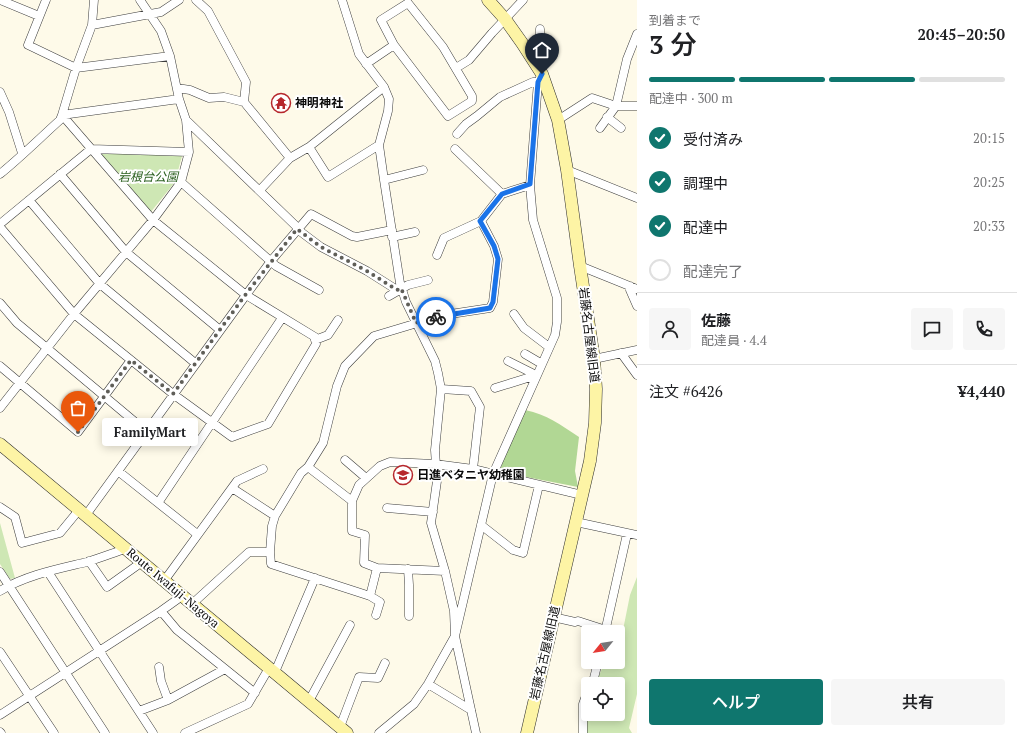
<!DOCTYPE html>
<html lang="ja">
<meta charset="utf-8">
<style>
:root{--surface:#fff;--page:#f6f6f6;--text:#202124;--muted:#757577;--line:#e0e0e0;--accent:#0f766e}
body{margin:0;font-family:"PT Serif","Noto Sans JP",serif;background:var(--page);color:var(--text);height:100vh;display:flex;flex-direction:column;font-size:15px;white-space:nowrap}
*{box-sizing:border-box;margin:0}
p{font-size:13px;color:var(--muted)}
.icon{flex:none;width:22px;height:22px;fill:none;stroke:currentColor;stroke-width:2;stroke-linecap:round;stroke-linejoin:round}
.map{position:relative;flex:1;overflow:hidden}
.details{display:flex;flex-direction:column;background:var(--surface);width:380px}
.details>*{flex:none}
.needle{width:26px;rotate:240deg}
.buttons{position:absolute;left:581px;top:625px;display:grid;gap:8px}
.buttons a{display:grid;place-items:center;width:44px;height:44px;border-radius:4px;background:var(--surface);box-shadow:0 2px 10px #0003;font-size:20px}
.pin{position:absolute;display:grid;place-items:center;width:34px;height:34px;color:#fff;margin:-41px -17px;border-radius:50% 50% 50% 0;rotate:-45deg;box-shadow:0 0 4px #0007}
.pin .icon{rotate:45deg}
.courier{position:absolute;display:grid;place-items:center;width:40px;height:40px;margin:-20px;border:3px solid #1a73e8;border-radius:50%;background:#fff;color:#222;box-shadow:0 1px 5px #0007}
.bubble{position:absolute;height:28px;border-radius:4px;background:var(--surface);box-shadow:0 2px 10px #0003;font-size:13px;font-weight:600;line-height:28px;text-align:center}
.head em{font-style:normal;font-weight:600}
.head div{display:flex;flex-direction:column-reverse}
.head{display:flex;align-items:center;justify-content:space-between;height:68px;padding:0 12px}
h1{font-size:26px;font-weight:600;line-height:30px}
.bar{display:grid;grid-template-columns:repeat(4,1fr);gap:6px 4px;align-content:center;height:48px;padding:0 12px}
.bar i{height:5px;border-radius:3px;background:var(--line)}
.bar .selected{background:var(--accent)}
.bar p{grid-column:span 4}
.line{display:flex;align-items:center;gap:10px;padding:0 12px;border-top:1px solid var(--line)}
.line div{flex:1}
.round{display:grid;place-items:center;flex:none;width:42px;height:42px;border-radius:4px;background:var(--page)}
ol{padding:0 12px;list-style:none}
li{display:flex;align-items:center;gap:12px;height:44px}
li p{margin-inline-start:auto}
li .icon{padding:4px;border-radius:50%;background:var(--accent);color:#fff;stroke-width:4}
li:last-child{color:var(--muted)}
li i{width:22px;height:22px;border:2px solid var(--line);border-radius:50%}
.action{display:flex;gap:8px;margin-top:auto;padding:8px 12px}
.action a{flex:1;height:46px;border-radius:4px;background:var(--accent);color:#fff;font-size:16px;font-weight:600;line-height:46px;text-align:center}
.action a+a{background:var(--page);color:var(--text)}
main{display:flex;flex:1;min-height:0}
.map>svg:first-child{display:block}
</style>
<main>
<div class="map">
<svg width="637" height="733" viewBox="0 0 637 733">
<rect width="100%" height="100%" fill="#fefae9"/>
<path fill="#cee7b4" d="M97,153L182,156L175,182L150,213Z
M0,523L15,578L10,579L0,564Z
M637,577V694L629,728L632,733H585L588,698V714H618V684H595L605,662H618V639L623,630L630,595Z"/>
<path fill="#b1d794" d="M525,410C548,415 559,424 579,437L575,471L578,487L516,475L500,470L512,435Z"/>
<g fill="none" stroke-linecap="round" stroke-linejoin="round">
<g stroke="#3d3d3d" stroke-width="9">
<path id="street" d="M0,0L39,16
M46,0L28,45L76,68L170,56
M196,0L208,11L246,82L244,102
M342,0L359,54L384,87L389,99L388,111L379,145L384,180L400,283L406,302L435,361L438,373L441,389L435,450L437,481L431,523L445,571L454,611L455,636L476,733
M408,3L443,47L472,96V101L448,116L394,45L381,20Z
M92,25L161,12L179,0
M532,60C541,52 540,40 540,29
M366,64L394,45
M456,68L469,60L492,33L523,0
M177,88L190,90L209,98L224,97L244,102L290,158
M0,92L9,112L22,153
M607,117L621,128
M186,120L298,228
M558,120L592,98L616,106H637
M600,128L616,106L627,59L637,34
M457,134L466,124L477,116L500,97L533,82H538
M309,147L328,177L379,145
M455,149L502,194
M567,170L637,198
M0,174C21,157 40,138 60,120L62,115L179,99
M60,174L126,252L220,330
M384,180L423,170
M181,182L276,266L319,290
M260,190L290,158L309,147L384,87
M29,200L100,284L195,363
M0,224L91,149L189,152
M0,227L74,314L173,394L232,437L268,424L316,344L315,337L246,295L153,220L62,115L76,68L92,25L94,0
M297,229L321,247L367,271L397,290
M392,237L415,232
M437,255L444,238L481,221
M580,266L637,289
M630,286V290L637,306
M389,296L408,285L428,280
M0,303L17,323L147,432
M514,314L524,328L549,347
M315,340L328,335L338,320
M621,353L637,375
M525,354L542,364
M594,359L637,350
M508,361L532,373L534,376
M0,366L78,432L131,360
M495,388L537,375
M441,389L471,391L480,407L473,469
M0,408L74,314L153,220L181,182L189,152L186,120L179,99L170,56L161,31L140,0
M345,460L366,478
M308,467L352,501L359,485L380,466L390,462L435,464L473,469L582,495
M118,471L197,534
M232,488L275,516
M352,501V531L365,535L364,563L377,568
M158,503L282,318
M0,507L15,517L22,543L60,533L79,510
M387,508L433,512
M86,515L246,295L271,261L311,214L352,236L357,237L392,230
M576,522L637,535
M481,525L513,550L523,553L539,485
M89,561L107,587L142,562
M408,569L409,585V616
M445,571L377,568L370,596L271,564L270,552L272,526L275,516L301,473L308,467L323,443L337,386L345,366L374,336L444,315L490,308L493,302L498,259L494,246L481,221L502,194L530,185
M0,572L105,733
M48,572L153,733
M164,581L237,481L263,469
M0,591C26,575 58,569 87,562C100,558 113,553 125,549
M370,596L380,602L376,615
M192,604L249,552H270
M161,611L177,630L255,693
M553,617L575,622L578,621L606,630
M605,632L627,534
M0,652L54,733
M159,667L161,681L168,700
M275,672L315,578
M428,684L471,710
M591,684L594,678L598,662
M309,701L350,625
M139,711L168,700L225,669
M0,715L161,611L182,596
M340,727L359,677L378,678L385,663
M0,732L1,733
M185,733L248,704L269,668
M379,733L414,704L428,684L455,636L493,474L555,335L557,322V298L533,220L530,185L538,82L542,74
M583,733V704L588,690"/>
</g>
<g stroke="#2c2c2c" stroke-width="13">
<path id="secondary" d="M488,0L505,19L522,43L542,74L558,120L567,170L580,266L594,359L596,389L595,423L590,461L527,733
M0,444L347,733"/>
</g>
<use href="#street" stroke="#fff" stroke-width="8"/>
<use href="#secondary" stroke="#fdf4a5" stroke-width="12"/>
</g>
<g fill="none" stroke-linecap="round" stroke-linejoin="round">
<path stroke="#5f5e58" stroke-width="4" stroke-dasharray="0 7.2" d="M78,432L131,360L173,394L246,294L297,229L321,247L367,271L397,290L401,288L416,323L436,317"/>
<path stroke="#1a73e8" stroke-width="5" d="M436,317L490,308L493,302L498,259L494,246L480,221L502,194L530,184L538,82L542,74"/>
</g>
<defs>
<g id="temple-ring" transform="scale(1)"><circle r="9.5" fill="#fff" stroke="#b6272c" stroke-width="1.5"/><path d="M0-6L5-2H3V0L6.5 2.5H4V6H1.5V3h-3V6H-4V2.5H-6.5L-3 0V-2H-5Z" fill="#b6272c"/></g>
<g id="school-ring" transform="scale(1)"><circle r="9.5" fill="#fff" stroke="#b6272c" stroke-width="1.5"/><path d="M0-5L7-2L0 1L-7-2ZM-4 1L0 2.5L4 1V4Q0 6-4 4Z" fill="#b6272c"/></g>
</defs>
<g fill-rule="evenodd">
<use href="#temple-ring" x="281" y="103"/>
<use href="#school-ring" x="403" y="475"/>
</g>
<g text-anchor="middle" stroke-width="4" stroke-linejoin="round" paint-order="stroke">
<g font-size="12" font-weight="bold" fill="#0a0a0a" stroke="#fff" text-anchor="start">
<text x="295" y="107">神明神社</text>
<text x="417" y="479">日進ベタニヤ幼稚園</text>
</g>
<g font-size="12" font-style="italic" fill="#2a5f1e" stroke="#fff">
<text x="148" y="181">岩根台公園</text>
</g>
<g font-size="12" fill="#0a0a0a" stroke="#fff">
<text transform="translate(589 335) rotate(83)" y="4">岩藤名古屋線旧道</text>
<text transform="translate(173 588) rotate(40)" y="4">Route Iwafuji-Nagoya</text>
<text transform="translate(545 653) rotate(-77)" y="4">岩藤名古屋線旧道</text>
</g>
</g>
</svg>
<div class="buttons">
<a><svg class="needle" viewBox="-14 -14 28 28"><path d="M0-13l5 13h-10z" fill="#e53935"/><path d="M0 13l5-13h-10z" fill="#757577"/></svg></a>
<a><svg class="icon" aria-label="locate" viewBox="0 0 24 24"><circle cx="12" cy="12" r="6"/><path d="M12 2v4M12 18v4M2 12h4M18 12h4"/></svg></a>
</div>
<div class="pin" style="left:78px;top:432px;background:#ea580c"><svg class="icon" aria-label="bag" viewBox="0 0 24 24"><path d="M5 8h14l-1 12H6zM9 8a3 3 0 0 1 6 0"/></svg></div>
<div class="pin" style="left:542px;top:74px;background:#1f2937"><svg class="icon" aria-label="home" viewBox="0 0 24 24"><path d="M3 11l9-7 9 7M6 9v11h12V9"/></svg></div>
<div class="courier" style="left:436px;top:317px"><svg class="icon" aria-label="bike" viewBox="0 0 24 24"><circle cx="6" cy="16" r="4"/><circle cx="18" cy="16" r="4"/><path d="M6 16l4-8h5l3 8M10 8l3 8H6M13 5h3"/></svg></div>
<div class="bubble" style="left:102px;top:418px;width:96px">FamilyMart</div>
</div>
<section class="details">
<div class="head"><div><h1>3 分</h1><p>到着まで</p></div><em>20:45–20:50</em></div>
<div class="bar"><i class="selected"></i><i class="selected"></i><i class="selected"></i><i></i><p>配達中 · 300 m</p></div>
<ol>
<li><svg class="icon" aria-label="check" viewBox="0 0 24 24"><path d="M5 12l5 5 9-10"/></svg>受付済み<p>20:15</p></li>
<li><svg class="icon" aria-label="check" viewBox="0 0 24 24"><path d="M5 12l5 5 9-10"/></svg>調理中<p>20:25</p></li>
<li><svg class="icon" aria-label="check" viewBox="0 0 24 24"><path d="M5 12l5 5 9-10"/></svg>配達中<p>20:33</p></li>
<li><i></i>配達完了</li>
</ol>
<div class="line" style="height:72px"><a class="round"><svg class="icon" aria-label="person" viewBox="0 0 24 24"><circle cx="12" cy="8" r="4"/><path d="M4 21q1-7 8-7t8 7"/></svg></a><div><b>佐藤</b><p>配達員 · 4.4</p></div><a class="round"><svg class="icon" aria-label="chat" viewBox="0 0 24 24"><path d="M4 5h16v11H9l-5 4z"/></svg></a><a class="round"><svg class="icon" aria-label="phone" viewBox="0 0 24 24"><path d="M5 4h4l2 5-3 2q2 4 5 5l2-3 5 2v4C11 20 4 13 5 4z"/></svg></a></div>
<div class="line" style="height:52px"><div>注文 #6426</div><b>¥4,440</b></div>
<div class="action"><a>ヘルプ</a><a>共有</a></div>
</section>
</main>
